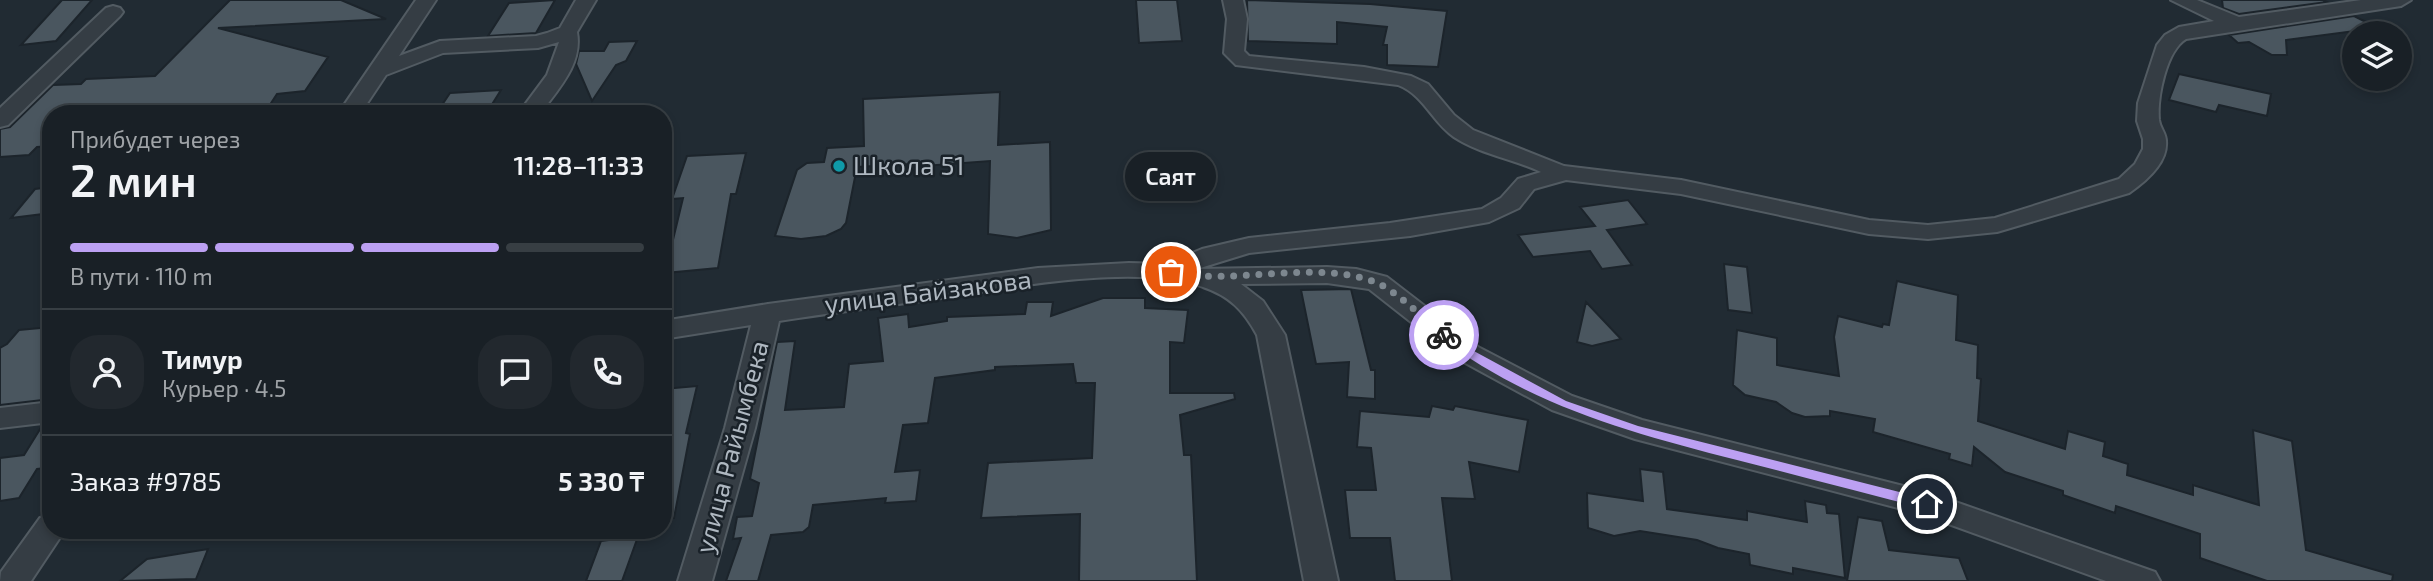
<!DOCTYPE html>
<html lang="ru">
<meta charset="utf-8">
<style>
:root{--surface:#192026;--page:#22282e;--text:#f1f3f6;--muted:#9fa3a7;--line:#373e43;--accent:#bca0f2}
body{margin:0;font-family:"Exo 2",sans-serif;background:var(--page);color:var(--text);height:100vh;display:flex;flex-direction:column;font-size:26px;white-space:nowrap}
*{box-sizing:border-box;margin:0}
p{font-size:23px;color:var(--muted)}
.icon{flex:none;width:38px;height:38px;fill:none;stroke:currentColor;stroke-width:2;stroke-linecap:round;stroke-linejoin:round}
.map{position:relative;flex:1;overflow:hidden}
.panel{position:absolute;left:42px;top:105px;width:630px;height:434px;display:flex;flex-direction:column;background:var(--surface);border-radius:28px;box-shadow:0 4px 10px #0003,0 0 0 2px var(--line)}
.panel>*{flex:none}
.buttons{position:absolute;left:2342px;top:21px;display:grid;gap:14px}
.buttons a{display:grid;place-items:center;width:70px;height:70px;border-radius:50%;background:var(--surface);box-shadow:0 4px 10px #0003,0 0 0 2px var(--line);font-size:35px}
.pin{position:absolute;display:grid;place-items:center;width:60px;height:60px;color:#fff;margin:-30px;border:4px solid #fff;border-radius:50%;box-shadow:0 2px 7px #0007}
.courier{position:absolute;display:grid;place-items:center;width:70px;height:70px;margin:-35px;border:5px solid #bca0f2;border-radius:50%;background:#fff;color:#222;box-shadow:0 2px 9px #0007}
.bubble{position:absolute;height:49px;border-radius:24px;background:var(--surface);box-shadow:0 4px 10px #0003,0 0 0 2px var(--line);font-size:23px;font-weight:600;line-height:49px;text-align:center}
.head em{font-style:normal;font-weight:600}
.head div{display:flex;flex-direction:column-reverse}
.head{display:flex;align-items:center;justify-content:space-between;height:119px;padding:0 28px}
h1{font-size:46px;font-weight:600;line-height:52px}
.bar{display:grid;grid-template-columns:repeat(4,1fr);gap:10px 7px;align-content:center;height:84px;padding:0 28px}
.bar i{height:9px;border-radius:5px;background:var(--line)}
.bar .current{background:var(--accent)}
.bar p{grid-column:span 4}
.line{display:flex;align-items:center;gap:18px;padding:0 28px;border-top:2px solid var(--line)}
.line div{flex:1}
.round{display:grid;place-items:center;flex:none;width:74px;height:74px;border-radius:28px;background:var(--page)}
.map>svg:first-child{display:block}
</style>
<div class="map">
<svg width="2433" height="581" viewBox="0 0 2433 581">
<rect width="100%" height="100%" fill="#212b33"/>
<path fill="#4a565f" stroke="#1c242b" stroke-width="2" d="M62,0H92L56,41L21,45Z
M230,0H341L386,19L218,28L328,57L305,91L277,94L264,114H51V146L37,147L29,155L0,157V129L10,127L53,85L81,84L86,79L155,76Z
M555,0L536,33L488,36L509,3Z
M1136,0H1177L1182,41L1139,43Z
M1247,0L1370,4L1447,11L1438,67L1387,65V45H1383L1387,27L1337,22V44L1248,41Z
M2222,0H2323L2327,2L2239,14L2223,8Z
M2354,16L2378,28L2286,40L2287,55H2272L2249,42L2238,43L2229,35Z
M637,41L626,61L616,65L592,101L576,64L579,51H604L609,42Z
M2179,74L2271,94L2267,116L2219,105L2216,112L2169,100Z
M501,90L486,114H436L450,93Z
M1000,92L998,145L1050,142L1051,230L1017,238L988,234L990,161L910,167V164L857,167L846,223L841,229L826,236L801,239L775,236L797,170L807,163L824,162L827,148L864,146L863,99Z
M746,153L736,194H731L718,268L665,273L683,198L672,199L687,156Z
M51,187V213L11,218L35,189Z
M1628,200L1647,224L1607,230L1632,265L1602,269L1590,251L1533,257L1518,235L1595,226L1580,207Z
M1724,264L1747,267L1752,313L1728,310Z
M1897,281L1958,295L1956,340L1978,345L1977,378L1981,379L1978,421L2065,449L2068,431L2105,442L2103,456L2128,464L2127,475L2193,495V485L2259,505L2253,430L2292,441L2306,550L2393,575L2392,581H2267L2200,558V534L2116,506L2115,513L2063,495V491L2005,472L1974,447L1972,466L1949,459L1950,454L1873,432L1875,419L1830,411V416L1805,417L1792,413L1776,402L1745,395L1733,385L1737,330L1777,338V365L1839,376L1834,337L1838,316L1882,327L1883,324L1889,325Z
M1351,289L1371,370H1375V399L1347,397L1349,362L1316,364L1301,290Z
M1103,298H1145V308L1188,310L1184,343L1170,342V393H1234L1235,399L1180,415L1184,455H1191L1197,581H1079L1080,514L981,518L988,463L1092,458L1095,383H1076L1073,364L995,367V370L935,378L928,423L903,425L895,472L920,470L916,501L885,503L886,498L813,505L809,527L803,532L771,535L758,581H726L741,538L733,539L737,517L752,516L759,483L750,479L777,342L795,341L785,410L844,407L849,364L883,361L878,318L908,314L909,327L947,321V317L1025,314L1027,302H1053L1051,316Z
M1586,302L1621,339L1592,346L1577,342Z
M51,327V399L0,405V348L7,344L19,330Z
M697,386L686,433L690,434L674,518L663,517V389Z
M1432,406L1453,410L1455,406L1528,420L1519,472L1469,462L1475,499L1442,498L1452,581H1395L1390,538H1350L1345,490H1376L1371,448L1357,447L1360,411L1429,417Z
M51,425V459L46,468L37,469L19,498L0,501V458L24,455L42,426Z
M1640,469L1663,472L1667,509L1747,520V511L1807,522L1805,501L1826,505L1827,513L1839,514L1845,578L1793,568V574L1750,565L1749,554L1718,548L1697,540L1640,531L1614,536L1588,528L1587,493L1643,501Z
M1858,517L1882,521L1889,550L1959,558L1968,581H1847Z
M640,531L622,581H586L601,541L608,540L611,532Z
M208,549L196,579L120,581L147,559Z"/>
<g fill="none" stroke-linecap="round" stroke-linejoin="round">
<g stroke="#525b62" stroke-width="4">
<path id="minor" d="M416,0H436L399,56L440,41L536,36L547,33L560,28L576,0H596L577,32C583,64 558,89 540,114H518L547,75L559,42L538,48L443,53L386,75L360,114H338Z
M1223,0H1243L1247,19L1244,51L1249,56L1364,67L1411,76L1428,84L1454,115L1473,130L1564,166L1681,180L1869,220L1928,225L1995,218L2119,179L2135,164L2143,149V139L2137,121L2138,103L2157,45L2165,35L2179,27L2214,21L2171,0H2197L2239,17L2361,0H2411L2401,6L2186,39C2166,51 2157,98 2159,120C2160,128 2166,133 2166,141C2168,163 2145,182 2129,193L1997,232L1928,239L1869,234L1681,194L1566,180L1534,189L1519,208L1489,222L1410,236L1249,253L1197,269L1327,267L1356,269L1387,277L1478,347L1572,396L1642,420L1927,492L2155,572L2160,581H2106L1921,514L1635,439L1552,410L1458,359L1369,289L1327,283L1241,284L1263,301L1285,335L1338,581H1304L1257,335C1244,311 1230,296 1203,287C1136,262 1000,289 928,300C878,307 829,313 779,321L755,428L712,581H678L725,428L751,325L663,339V321L768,304L1038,268L1129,263L1166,264L1202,249L1249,238L1390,223L1482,209L1501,198L1518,179L1541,172C1513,159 1480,154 1454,137C1432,122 1424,95 1398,85L1236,65L1224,53L1227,19Z
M113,6L120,8L123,12L120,16L8,125L0,127V108L106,8Z
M51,402V422L0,428V408Z
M51,515V530H65L31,581H0L1,572L40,518Z"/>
</g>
<use href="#minor" fill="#353d44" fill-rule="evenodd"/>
</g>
<path fill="#bca0f2" d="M1444,331L1472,350L1566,401L1638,426L1927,499L1934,504L1927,509C1863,493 1800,476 1737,460C1631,433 1528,405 1440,337L1439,335Z"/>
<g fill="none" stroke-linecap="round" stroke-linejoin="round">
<path stroke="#7d878f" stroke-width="7" stroke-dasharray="0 12.6" d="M1171,272C1234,286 1315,259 1375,282C1397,291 1425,320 1444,335"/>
</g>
<circle fill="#0f9aa8" stroke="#1a2229" stroke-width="2.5" cx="839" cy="166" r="7"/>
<g text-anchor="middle" stroke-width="5" stroke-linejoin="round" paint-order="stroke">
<g font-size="26" fill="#afb8c1" stroke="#1a2229" text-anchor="start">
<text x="853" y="175">Школа 51</text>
</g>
<g font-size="26" fill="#afb8c1" stroke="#1a2229">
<text transform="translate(928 292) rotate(-7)" y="9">улица Байзакова</text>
<text transform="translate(732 447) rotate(-75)" y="9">улица Райымбека</text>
</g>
</g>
</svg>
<div class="buttons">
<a><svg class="icon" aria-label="layers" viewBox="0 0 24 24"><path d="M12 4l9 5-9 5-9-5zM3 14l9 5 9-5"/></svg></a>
</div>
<div class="pin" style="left:1171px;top:272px;background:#ea580c"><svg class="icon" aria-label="bag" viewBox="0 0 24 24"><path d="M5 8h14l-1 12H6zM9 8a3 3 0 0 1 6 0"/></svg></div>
<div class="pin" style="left:1927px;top:504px;background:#1f2937"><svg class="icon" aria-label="home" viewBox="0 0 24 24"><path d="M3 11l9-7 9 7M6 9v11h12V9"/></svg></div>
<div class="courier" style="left:1444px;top:335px"><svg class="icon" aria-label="bike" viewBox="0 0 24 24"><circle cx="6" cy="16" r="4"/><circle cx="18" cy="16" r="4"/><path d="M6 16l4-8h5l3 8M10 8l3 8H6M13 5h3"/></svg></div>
<div class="bubble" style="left:1125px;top:152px;width:91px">Саят</div>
<section class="panel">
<div class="head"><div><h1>2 мин</h1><p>Прибудет через</p></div><em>11:28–11:33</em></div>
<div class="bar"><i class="current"></i><i class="current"></i><i class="current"></i><i></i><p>В пути · 110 m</p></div>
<div class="line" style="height:126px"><a class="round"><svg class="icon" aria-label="person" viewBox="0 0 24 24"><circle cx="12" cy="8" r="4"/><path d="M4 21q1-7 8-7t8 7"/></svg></a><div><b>Тимур</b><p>Курьер · 4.5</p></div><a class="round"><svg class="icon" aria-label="chat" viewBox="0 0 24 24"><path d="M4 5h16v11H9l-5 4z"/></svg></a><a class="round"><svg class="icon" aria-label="phone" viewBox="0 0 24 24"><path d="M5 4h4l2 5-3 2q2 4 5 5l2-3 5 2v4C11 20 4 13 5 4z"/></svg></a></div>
<div class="line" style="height:91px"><div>Заказ #9785</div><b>5 330 ₸</b></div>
</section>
</div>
